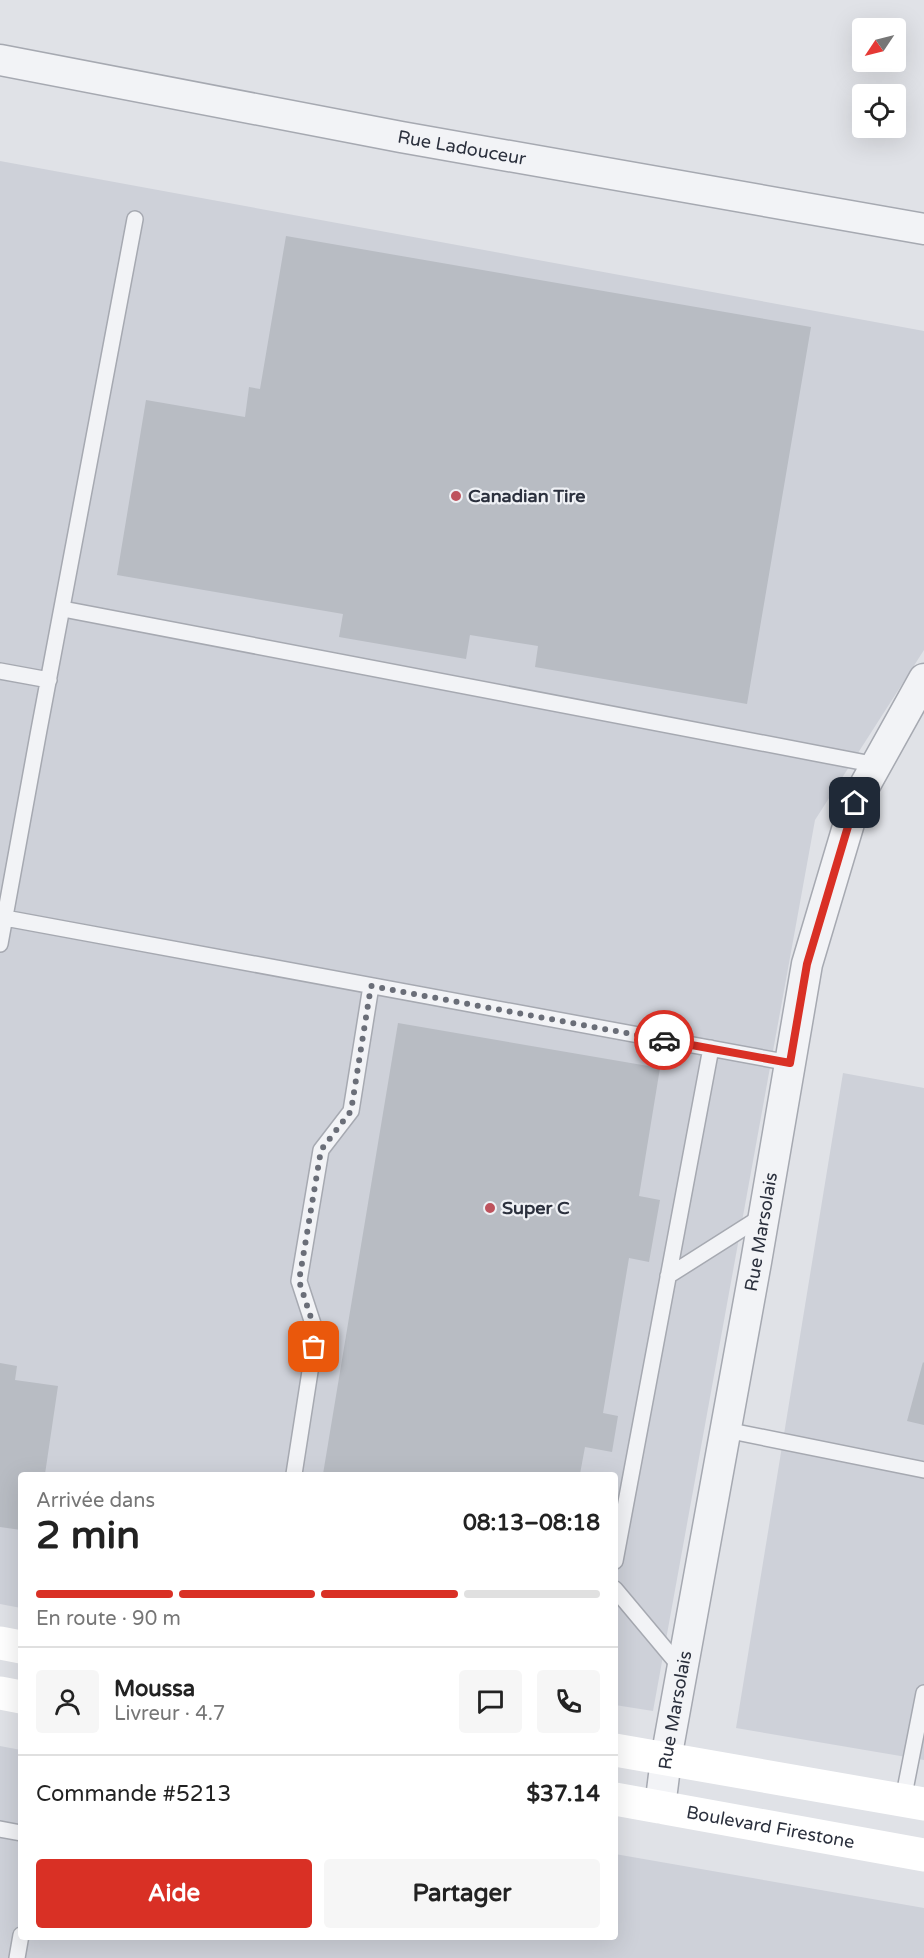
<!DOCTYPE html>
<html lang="fr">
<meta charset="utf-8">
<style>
:root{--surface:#fff;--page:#f6f6f6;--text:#222;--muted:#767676;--line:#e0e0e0;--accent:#d93025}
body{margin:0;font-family:"Varela Round",sans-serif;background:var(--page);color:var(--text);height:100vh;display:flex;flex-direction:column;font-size:22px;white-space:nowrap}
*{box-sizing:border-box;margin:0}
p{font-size:20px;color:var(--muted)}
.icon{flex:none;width:33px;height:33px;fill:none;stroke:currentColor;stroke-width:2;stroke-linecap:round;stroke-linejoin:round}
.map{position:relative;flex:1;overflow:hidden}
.details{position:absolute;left:18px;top:1472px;width:600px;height:468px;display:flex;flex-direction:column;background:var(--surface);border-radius:6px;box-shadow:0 6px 24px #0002}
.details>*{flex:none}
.needle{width:39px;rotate:235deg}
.buttons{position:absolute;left:852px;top:18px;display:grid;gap:12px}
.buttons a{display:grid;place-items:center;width:54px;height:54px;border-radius:6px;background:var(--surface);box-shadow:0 6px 24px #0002;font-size:30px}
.pin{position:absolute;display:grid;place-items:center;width:51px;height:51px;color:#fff;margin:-26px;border-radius:12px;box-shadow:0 3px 9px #0006}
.courier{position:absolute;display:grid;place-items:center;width:60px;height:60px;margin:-30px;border:4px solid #d93025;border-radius:50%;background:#fff;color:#222;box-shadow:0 2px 8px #0007}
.summary em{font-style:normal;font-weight:800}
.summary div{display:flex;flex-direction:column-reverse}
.summary{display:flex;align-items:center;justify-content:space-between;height:102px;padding:0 18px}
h1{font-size:39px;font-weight:800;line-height:45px}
.bar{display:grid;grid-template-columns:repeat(4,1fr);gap:9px 6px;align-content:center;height:72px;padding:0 18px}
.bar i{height:8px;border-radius:4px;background:var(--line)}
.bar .selected{background:var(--accent)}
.bar p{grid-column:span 4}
.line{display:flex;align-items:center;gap:15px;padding:0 18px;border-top:2px solid var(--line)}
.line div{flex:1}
.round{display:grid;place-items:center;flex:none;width:63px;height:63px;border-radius:6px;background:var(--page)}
.button{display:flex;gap:12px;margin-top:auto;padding:12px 18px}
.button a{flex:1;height:69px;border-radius:6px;background:var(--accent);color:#fff;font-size:24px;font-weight:800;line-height:69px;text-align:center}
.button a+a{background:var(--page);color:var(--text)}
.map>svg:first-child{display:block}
</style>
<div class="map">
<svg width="924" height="1958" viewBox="0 0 924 1958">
<rect width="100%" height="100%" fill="#e0e2e7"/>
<path fill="#ced1d9" d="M0,161L924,331V650L815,820L653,1711L615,1705V1474H21V1608L0,1604Z
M843,1073L924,1088V1760L736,1728Z
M0,1746L21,1750V1936H615V1854L924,1908V1958H0Z"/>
<path fill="#b8bcc3" d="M286,236L811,327L747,704L535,667L538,646L470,635L466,659L339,637L343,614L117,575L146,400L245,417L249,387L260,389Z
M398,1023L660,1068L639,1196L660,1200L649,1262L629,1258L603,1413L618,1416L612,1452L585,1447L580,1474H323Z
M923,1362L924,1363V1425L907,1421Z
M0,1363L17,1366L15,1380L58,1386L45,1474H21V1530L0,1527Z"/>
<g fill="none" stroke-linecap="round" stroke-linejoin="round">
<g stroke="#a6a9b1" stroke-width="18">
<path id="service" d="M63,609L877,765
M0,671L49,680
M5,918L790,1063
M0,944C43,702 90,461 135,219
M668,1276L764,1215
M726,1430L924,1470
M294,1474L316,1333L299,1281L321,1150L351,1111L371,986
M615,1561L711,1048
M615,1589L682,1669
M903,1800L924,1693
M0,1829L21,1833
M17,1958L21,1935"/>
</g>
<g stroke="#a6a9b1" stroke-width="33">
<g id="minor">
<path id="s1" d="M0,60L401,137L924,229"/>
<path id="s2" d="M660,1807L666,1759L756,1262L807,964L855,803L924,679"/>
</g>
</g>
<use href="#service" stroke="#f2f3f6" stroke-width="15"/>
<use href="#minor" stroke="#f2f3f6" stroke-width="30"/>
<g stroke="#fff" stroke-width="33">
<path d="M0,1643L21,1647"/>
<path d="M0,1693L21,1697"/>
<path d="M615,1750L924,1804"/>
<path id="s3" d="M615,1799L924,1855"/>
</g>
</g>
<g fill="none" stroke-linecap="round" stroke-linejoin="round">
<path stroke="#6a6e78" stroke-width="6" stroke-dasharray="0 10.8" d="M314,1347L316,1333L299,1281L321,1150L351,1111L371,986L664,1040"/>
<path stroke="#d93025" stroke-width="8" d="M664,1040L790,1063L807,964L855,803"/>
</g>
<g fill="#be535d" stroke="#eff1f5" stroke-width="2">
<circle cx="456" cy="496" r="6"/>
<circle cx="490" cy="1208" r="6"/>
</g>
<g text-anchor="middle" stroke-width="4.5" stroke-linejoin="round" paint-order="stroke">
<g font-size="18" fill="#2b303d" stroke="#eff1f5">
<text dy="6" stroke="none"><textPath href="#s1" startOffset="470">Rue Ladouceur</textPath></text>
<text dy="6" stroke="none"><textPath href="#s2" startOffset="584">Rue Marsolais</textPath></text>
<text dy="6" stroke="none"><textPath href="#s2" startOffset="98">Rue Marsolais</textPath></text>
<text dy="6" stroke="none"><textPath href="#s3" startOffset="158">Boulevard Firestone</textPath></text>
</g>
<g font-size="18" font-weight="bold" fill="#2b303d" stroke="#eff1f5" text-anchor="start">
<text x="468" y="502">Canadian Tire</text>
<text x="502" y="1214">Super C</text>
</g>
</g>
</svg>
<div class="buttons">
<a><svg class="needle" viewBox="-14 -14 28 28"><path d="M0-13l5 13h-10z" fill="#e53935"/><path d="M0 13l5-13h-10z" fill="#767676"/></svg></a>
<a><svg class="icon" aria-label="locate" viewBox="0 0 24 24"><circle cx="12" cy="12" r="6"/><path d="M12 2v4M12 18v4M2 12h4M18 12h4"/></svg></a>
</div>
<div class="pin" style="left:314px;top:1347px;background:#ea580c"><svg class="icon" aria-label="bag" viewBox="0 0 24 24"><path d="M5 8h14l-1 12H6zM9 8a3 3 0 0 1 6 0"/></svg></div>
<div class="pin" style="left:855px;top:803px;background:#1f2937"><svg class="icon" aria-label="home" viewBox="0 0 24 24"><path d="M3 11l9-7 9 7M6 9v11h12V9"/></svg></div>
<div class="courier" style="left:664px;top:1040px"><svg class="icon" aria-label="car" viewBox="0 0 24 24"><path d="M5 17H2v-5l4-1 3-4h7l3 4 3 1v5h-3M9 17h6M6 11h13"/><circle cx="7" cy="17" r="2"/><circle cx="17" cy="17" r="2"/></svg></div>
<section class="details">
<div class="summary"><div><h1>2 min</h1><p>Arrivée dans</p></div><em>08:13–08:18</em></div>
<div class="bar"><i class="selected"></i><i class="selected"></i><i class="selected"></i><i></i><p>En route · 90 m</p></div>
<div class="line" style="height:108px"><a class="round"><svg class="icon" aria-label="person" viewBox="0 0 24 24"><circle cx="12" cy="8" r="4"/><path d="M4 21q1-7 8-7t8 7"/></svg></a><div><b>Moussa</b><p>Livreur · 4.7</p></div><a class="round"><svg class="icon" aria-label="chat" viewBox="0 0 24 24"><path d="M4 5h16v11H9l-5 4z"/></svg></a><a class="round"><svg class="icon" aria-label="phone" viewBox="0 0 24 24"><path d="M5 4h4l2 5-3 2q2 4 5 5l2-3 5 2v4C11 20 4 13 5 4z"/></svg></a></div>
<div class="line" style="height:78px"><div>Commande #5213</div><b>$37.14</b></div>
<div class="button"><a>Aide</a><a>Partager</a></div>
</section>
</div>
